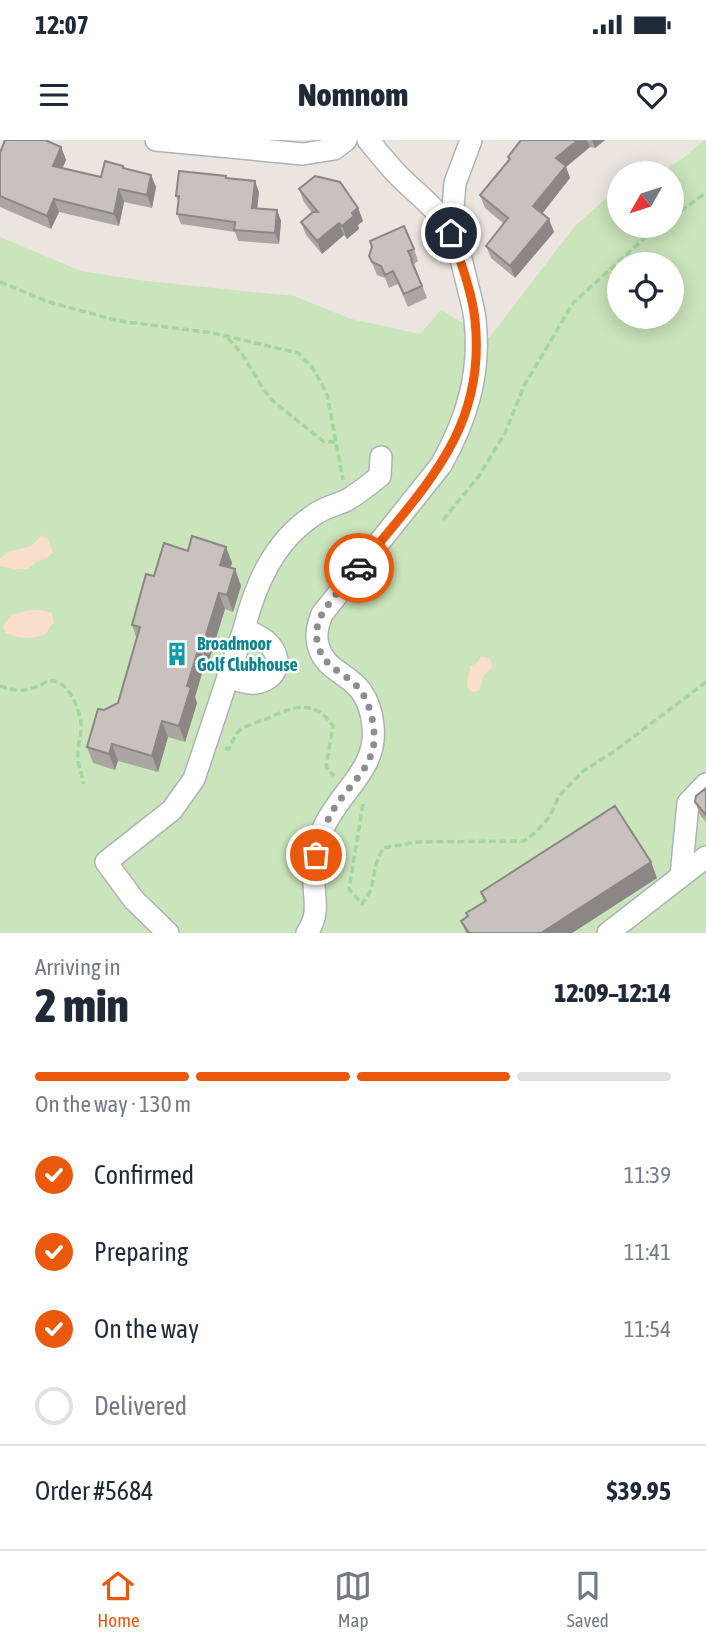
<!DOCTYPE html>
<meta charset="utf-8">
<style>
:root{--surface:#fff;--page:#f6f6f7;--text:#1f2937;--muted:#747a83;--line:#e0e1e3;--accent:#ea580c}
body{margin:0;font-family:"Asap Condensed",sans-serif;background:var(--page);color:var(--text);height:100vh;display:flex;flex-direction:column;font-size:26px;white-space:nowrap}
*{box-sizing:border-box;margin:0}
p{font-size:23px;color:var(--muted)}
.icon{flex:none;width:38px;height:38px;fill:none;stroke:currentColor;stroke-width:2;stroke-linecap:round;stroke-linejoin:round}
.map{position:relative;height:793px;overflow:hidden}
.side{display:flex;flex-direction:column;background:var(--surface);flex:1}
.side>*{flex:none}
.needle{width:46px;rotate:231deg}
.fabs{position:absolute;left:607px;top:21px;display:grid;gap:14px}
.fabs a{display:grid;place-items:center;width:77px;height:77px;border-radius:50%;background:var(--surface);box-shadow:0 4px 18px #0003;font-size:35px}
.pin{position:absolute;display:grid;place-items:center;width:60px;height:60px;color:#fff;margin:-30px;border:4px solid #fff;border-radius:50%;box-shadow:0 2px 7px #0007}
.courier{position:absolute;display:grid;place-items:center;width:70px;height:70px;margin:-35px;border:5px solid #ea580c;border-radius:50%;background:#fff;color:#222;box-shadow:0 2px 9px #0007}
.overview em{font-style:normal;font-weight:800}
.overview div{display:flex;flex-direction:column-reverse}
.overview{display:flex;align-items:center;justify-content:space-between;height:119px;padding:0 35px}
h1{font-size:46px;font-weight:800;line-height:52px}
.bar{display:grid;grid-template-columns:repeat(4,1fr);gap:10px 7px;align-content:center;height:84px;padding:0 35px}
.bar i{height:9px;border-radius:5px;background:var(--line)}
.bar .current{background:var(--accent)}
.bar p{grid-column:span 4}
.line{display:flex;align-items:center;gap:18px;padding:0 35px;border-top:2px solid var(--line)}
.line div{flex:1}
ol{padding:0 35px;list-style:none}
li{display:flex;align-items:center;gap:21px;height:77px}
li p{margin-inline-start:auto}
li .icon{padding:7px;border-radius:50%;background:var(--accent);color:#fff;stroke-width:4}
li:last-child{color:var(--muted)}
li i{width:38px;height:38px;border:4px solid var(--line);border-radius:50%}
.status{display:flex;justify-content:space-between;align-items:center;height:49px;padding:0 35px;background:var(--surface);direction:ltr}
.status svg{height:19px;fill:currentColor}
header{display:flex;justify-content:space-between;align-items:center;height:91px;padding:0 35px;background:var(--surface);font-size:32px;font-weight:800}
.dock{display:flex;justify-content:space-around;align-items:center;height:98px;border-top:2px solid var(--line);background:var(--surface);font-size:19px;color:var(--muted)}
.dock a{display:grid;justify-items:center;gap:4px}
.dock .current{color:var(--accent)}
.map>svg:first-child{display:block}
</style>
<div class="status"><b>12:07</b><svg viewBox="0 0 49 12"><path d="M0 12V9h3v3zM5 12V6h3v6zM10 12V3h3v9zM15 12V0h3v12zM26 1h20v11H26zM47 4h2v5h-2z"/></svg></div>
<header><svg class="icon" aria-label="menu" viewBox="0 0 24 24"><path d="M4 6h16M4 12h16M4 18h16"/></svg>Nomnom<svg class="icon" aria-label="heart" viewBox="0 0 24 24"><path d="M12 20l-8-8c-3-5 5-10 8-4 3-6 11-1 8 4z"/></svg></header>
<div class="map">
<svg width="706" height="793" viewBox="0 0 706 793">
<rect width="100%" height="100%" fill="#ece4df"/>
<path fill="#cae4bb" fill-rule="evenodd" d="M704,0H706V793H0V97L81,131L146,141L294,156L351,179L420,194L441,170L489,198L575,86L610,55L619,50L620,86H672V33H653C674,28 688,14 704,0ZM620,124H672V177H620Z"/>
<path fill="#f9decc" d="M43,395L47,397L53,412L47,418L37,421L28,429H16L0,426V419L8,412L31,406Z
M29,470H38L52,473L54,483L50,486L46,494C34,499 16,500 5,492L3,486L11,475Z
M481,517H485L491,520L492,527L484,535L479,551L471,552C462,545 471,535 470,526L477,523Z"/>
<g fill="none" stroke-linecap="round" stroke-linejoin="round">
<g stroke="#adb3b5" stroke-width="24">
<path id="minor" d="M156,0L303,14L334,9L346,0
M451,93L455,43L471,0
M228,536C236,539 245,544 255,543C278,540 284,519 268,503C261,496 252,493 244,489
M681,736L688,663L706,644
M168,793L134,760L106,722L172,670L194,639L244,489C255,445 274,401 314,375C324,367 338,365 349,359C360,352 370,344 380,336L381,317
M307,793C321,772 313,759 314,736C315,720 317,704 323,689C339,651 378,630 373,586C372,574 368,561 361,551C347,532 325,531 318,505C315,494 318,484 322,474L441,325C467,279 481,233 475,180C474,168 470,156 467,143C463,127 459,107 451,92C439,70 417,54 400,37C388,25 378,12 368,0
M608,793L706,717"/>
</g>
<path stroke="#a4d69e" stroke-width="3.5" stroke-dasharray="7 3.5" stroke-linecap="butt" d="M672,77L706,53
M0,142L49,162L119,181L213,193L298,213L313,228L327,254L343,340
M228,198L242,214L264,250L274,262L323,301L335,302
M443,380L479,336L505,293L524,246L573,163L658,86
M0,546C13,551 25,552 38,546C43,544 47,540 53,541C69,542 80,570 81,584C82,595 77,606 78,617C78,627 83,635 83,644
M225,608L229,609C232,603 235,594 240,590C247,585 258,582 266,579C292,567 314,558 333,586L326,627L334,636
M363,664L349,749L362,764L371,750L376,724L383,708L418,702L524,701L537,691L550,676L559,656L583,631L612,613L706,542"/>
<use href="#minor" stroke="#fff" stroke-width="21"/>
</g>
<path fill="#aca6a3" d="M521,0H605L595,8L590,7L566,27L570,38L542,73L554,92L515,138L491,118L486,106L504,84L485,68L480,55L509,20L508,17Z
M61,7L66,20L62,28L101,37L123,26L124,28L151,35L156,47L152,68L124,62L119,86L59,72L51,89L0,67V13Z
M226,36L227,39L259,52L257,69L277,70L281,81L279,104L238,101L235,92L181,84L177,74L178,61L176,56Z
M299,49L358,68L363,81L358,85L359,89L347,99L344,95L322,114L306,95L301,82L312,73L304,62Z
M414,109L418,121L414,124L427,158L408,167L398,144L389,148L385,138L377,135L369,116Z
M226,407L232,423L230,428L235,429L241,446L233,472L225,469L208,524L205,523L195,557L197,563L185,602L168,597L158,632L118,621L115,630L93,623L87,607L104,570L118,563L137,499L132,485L154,436L188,411Z
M706,648V682L700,675L695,662Z
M651,722L657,738L572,793H466L461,781L467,777L466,773L484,762L481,752Z"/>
<path fill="#8c8785" d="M578,0H587L590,7L566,27L570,38L538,79L533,66L556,18Z
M592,0H605L595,8Z
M61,7L66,20L58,39L53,26Z
M151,35L156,47L152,68L147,55Z
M255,41L259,52L256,79L252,68Z
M119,49L124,62L119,86L114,74Z
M54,59L59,72L51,89L47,76Z
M358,68L363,81L358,85L359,89L347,99L342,86L352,73Z
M277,70L281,81L279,104L275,93Z
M549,79L554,92L515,138L510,126Z
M339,83L344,95L322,114L317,101Z
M226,407L232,423L226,441L220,425Z
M235,429L241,446L233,472L227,455Z
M219,453L225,469L208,524L202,508Z
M199,507L205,523L195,557L197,563L185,602L179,586L187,546Z
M162,581L168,597L158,632L152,616Z
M112,604L118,621L115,630L109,614Z
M651,722L657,738L572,793H541Z"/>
<path fill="#c8c1be" stroke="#8c8785" stroke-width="2" d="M5,0H45L61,7L53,26L101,37L105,21L123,26V28L151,35L147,55L119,49L114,74L54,59L47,76L0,56V13Z
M521,0H578L556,18L566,26L533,66L549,79L510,126L486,106L508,78L480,55L510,19L508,17Z
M179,31L226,36V38L255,41L252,68L277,70L275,93L234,90L235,82L177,74L179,56H176Z
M315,36L340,42L358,68L352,73L354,76L342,86L339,83L317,101L301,82L313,72H318L299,49Z
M404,86L414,109L408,111L412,119L411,120L422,146L404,154L393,131L385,135L381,126L372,122L369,116L372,107L370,101Z
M192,396L226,407L220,425L235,429L227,455L219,453L202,508L199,507L187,546L191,547L179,586L162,581L152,616L112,604L109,614L87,607L98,569L104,570L118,563L140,487L132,485L146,434L154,436L164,403L188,411Z
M706,648V675L695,662L696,656Z
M615,666L651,722L541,793H469L461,781L468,776L466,773L486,761L481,752Z"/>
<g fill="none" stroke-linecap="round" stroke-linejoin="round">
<path stroke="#8c8e8c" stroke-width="7" stroke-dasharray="0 12.6" d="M316,715C321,699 325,684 333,670C347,647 371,630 374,602C375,585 370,564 361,551C347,532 325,531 318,505C315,494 317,483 322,474C332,457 347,442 359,428"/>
<path stroke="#ea580c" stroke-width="9" d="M359,428C422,349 487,291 475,180C472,151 460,121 451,93"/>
</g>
<defs>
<g id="building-bare" transform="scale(1.89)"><path d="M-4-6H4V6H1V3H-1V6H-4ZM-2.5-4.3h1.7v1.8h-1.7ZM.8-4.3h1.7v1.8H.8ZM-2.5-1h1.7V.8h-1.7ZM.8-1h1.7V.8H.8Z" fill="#0f9aa8" stroke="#fff" stroke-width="2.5" paint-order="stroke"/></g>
</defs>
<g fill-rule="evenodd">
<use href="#building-bare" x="177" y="514"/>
</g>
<g text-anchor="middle" stroke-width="5" stroke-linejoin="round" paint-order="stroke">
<g font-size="18" font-weight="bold" fill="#0d838f" stroke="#fff" text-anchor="start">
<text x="197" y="510">Broadmoor<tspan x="197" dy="21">Golf Clubhouse</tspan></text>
</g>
</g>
</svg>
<div class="fabs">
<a><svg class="needle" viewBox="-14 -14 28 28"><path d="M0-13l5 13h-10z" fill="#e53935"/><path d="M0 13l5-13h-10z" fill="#747a83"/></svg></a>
<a><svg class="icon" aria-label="locate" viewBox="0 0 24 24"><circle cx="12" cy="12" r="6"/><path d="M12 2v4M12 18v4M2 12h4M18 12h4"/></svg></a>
</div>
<div class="pin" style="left:316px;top:715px;background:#ea580c"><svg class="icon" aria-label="bag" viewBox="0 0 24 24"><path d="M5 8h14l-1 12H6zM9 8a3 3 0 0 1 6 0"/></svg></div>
<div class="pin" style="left:451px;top:93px;background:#1f2937"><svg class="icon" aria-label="home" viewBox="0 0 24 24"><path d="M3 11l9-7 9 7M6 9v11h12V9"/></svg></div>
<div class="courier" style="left:359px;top:428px"><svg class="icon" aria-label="car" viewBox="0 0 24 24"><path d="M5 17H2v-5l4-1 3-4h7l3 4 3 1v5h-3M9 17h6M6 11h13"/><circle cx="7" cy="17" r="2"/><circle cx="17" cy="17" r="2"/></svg></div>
</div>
<section class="side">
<div class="overview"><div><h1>2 min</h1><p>Arriving in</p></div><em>12:09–12:14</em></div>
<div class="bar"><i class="current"></i><i class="current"></i><i class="current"></i><i></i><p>On the way · 130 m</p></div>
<ol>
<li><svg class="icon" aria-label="check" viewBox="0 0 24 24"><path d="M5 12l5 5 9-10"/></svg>Confirmed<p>11:39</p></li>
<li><svg class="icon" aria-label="check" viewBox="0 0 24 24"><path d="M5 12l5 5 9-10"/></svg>Preparing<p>11:41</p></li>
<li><svg class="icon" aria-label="check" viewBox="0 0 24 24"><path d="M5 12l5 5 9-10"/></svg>On the way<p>11:54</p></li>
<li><i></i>Delivered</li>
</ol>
<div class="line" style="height:91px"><div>Order #5684</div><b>$39.95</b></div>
</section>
<nav class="dock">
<a class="current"><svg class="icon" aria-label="home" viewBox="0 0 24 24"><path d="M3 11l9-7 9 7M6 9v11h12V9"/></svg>Home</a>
<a><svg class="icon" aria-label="map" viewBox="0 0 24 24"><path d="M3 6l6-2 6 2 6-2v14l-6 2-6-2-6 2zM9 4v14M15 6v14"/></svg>Map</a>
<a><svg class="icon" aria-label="saved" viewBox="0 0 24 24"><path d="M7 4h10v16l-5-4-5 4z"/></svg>Saved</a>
</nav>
